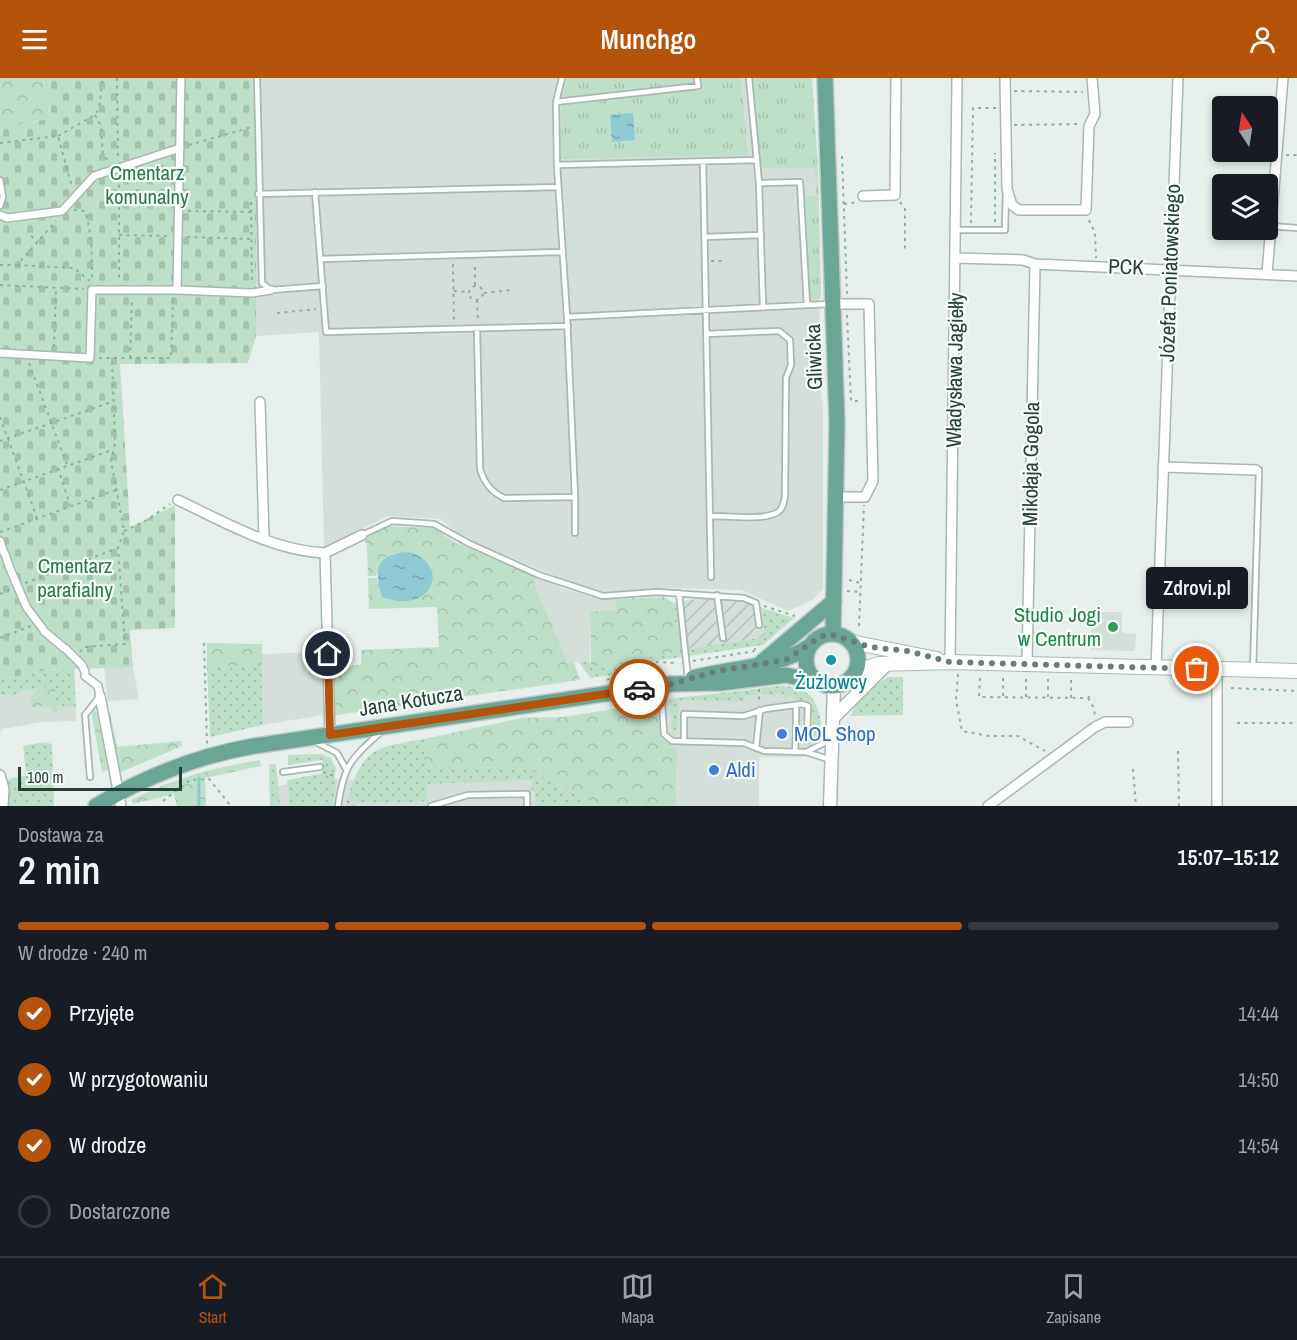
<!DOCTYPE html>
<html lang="pl">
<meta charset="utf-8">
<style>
:root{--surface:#171b24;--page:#242831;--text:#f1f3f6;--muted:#9ea1a6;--line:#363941;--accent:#b45309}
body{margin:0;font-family:"Archivo Narrow",sans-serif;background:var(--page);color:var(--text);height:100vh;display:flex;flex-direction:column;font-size:22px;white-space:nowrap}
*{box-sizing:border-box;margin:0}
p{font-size:20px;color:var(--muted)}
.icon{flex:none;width:33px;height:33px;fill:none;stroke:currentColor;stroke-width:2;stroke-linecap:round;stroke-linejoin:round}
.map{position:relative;height:728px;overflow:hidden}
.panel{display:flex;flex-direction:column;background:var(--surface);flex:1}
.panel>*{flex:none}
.needle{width:39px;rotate:348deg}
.tools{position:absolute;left:1212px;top:18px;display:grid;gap:12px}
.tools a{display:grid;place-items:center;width:66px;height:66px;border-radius:6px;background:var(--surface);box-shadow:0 3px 9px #0003;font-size:30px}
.scale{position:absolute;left:18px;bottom:15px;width:164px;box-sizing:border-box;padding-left:6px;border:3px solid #24423a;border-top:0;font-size:16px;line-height:21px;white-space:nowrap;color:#24423a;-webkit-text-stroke:4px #f7fbf9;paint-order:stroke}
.pin{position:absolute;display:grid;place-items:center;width:51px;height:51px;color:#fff;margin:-26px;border:3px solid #fff;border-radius:50%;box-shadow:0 2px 6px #0007}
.courier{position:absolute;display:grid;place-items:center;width:60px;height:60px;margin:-30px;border:4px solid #b45309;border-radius:50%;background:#fff;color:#222;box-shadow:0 2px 8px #0007}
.bubble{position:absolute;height:42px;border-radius:6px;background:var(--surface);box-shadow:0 3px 9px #0003;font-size:20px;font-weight:600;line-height:42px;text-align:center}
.headline em{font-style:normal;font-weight:600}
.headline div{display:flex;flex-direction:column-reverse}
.headline{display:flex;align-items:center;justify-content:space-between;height:102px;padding:0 18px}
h1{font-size:39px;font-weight:600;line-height:45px}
.bar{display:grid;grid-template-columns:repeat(4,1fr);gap:9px 6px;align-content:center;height:72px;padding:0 18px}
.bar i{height:8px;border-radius:4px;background:var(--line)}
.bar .on{background:var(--accent)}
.bar p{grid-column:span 4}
ol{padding:0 18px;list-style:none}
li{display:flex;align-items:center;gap:18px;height:66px}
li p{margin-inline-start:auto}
li .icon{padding:6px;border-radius:50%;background:var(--accent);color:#fff;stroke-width:4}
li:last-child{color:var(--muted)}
li i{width:33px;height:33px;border:3px solid var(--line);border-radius:50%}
header{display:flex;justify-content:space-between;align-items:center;height:78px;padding:0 18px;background:var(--accent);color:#fff;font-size:27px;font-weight:600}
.dock{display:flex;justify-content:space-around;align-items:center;height:84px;border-top:2px solid var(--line);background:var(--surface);font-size:16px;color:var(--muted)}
.dock a{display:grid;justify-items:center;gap:3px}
.dock .on{color:var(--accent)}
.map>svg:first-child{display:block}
</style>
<header><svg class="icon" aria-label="menu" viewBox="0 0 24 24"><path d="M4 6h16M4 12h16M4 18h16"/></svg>Munchgo<svg class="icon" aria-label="person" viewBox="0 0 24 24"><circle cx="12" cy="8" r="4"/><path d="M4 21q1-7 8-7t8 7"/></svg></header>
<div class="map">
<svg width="1297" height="728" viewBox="0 0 1297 728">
<defs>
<pattern id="industrial-furrows" width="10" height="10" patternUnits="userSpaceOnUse" patternTransform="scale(1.5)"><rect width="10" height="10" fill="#d4dfda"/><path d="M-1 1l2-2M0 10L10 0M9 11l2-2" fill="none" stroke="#b6c1bc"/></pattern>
<pattern id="grass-dots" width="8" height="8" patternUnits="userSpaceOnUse" patternTransform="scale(1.5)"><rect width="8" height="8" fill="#bfe0c8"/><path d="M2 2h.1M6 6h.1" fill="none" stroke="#a4c1ad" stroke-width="1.8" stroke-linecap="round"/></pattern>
<pattern id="forest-crowns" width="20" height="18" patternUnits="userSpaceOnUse" patternTransform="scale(1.5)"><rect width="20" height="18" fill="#bfe0c8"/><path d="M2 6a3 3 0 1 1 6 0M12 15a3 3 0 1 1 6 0" fill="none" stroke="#a4c1ad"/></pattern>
<pattern id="cemetery-stones" width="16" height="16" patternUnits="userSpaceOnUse" patternTransform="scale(1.5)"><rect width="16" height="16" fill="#bfe0c8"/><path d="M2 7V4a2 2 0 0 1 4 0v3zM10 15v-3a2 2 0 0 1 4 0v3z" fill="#a4c1ad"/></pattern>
<pattern id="park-tufts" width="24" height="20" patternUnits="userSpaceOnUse" patternTransform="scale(1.5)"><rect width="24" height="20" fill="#bfe0c8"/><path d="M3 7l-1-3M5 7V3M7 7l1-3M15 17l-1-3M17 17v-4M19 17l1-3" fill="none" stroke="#a4c1ad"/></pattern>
<pattern id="water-ripples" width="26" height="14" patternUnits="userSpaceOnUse" patternTransform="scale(1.5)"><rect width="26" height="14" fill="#8ec9d4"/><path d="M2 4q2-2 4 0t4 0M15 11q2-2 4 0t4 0" fill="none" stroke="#74a5ad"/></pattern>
</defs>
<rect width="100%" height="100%" fill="#e6efeb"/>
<path fill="#d4dfda" d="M251,0H808L815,89L820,251L818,284L823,330V511L812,522L788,533L741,512L670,510L604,514L567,503L460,458L441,441L388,438L324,470L319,254L256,258V54Z
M535,498L565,511L590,518L616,521V533L590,534V583L568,585L534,505Z
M1092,534H1122V555L1136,556L1135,573L1091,572Z
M323,574L324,637L263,647L262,576Z
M104,589H133L139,621L108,623Z
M74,591L76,643L42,644L2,651L0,656V602Z
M779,608L798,610L812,620L821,645L819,679H759V728H676L677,672L664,664L659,622Z
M326,700L389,704L428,714V706L534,702L535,728H270V709Z"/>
<path fill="url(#industrial-furrows)" d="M709,520L744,522L762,530L766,559L682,572L677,523Z"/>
<path fill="url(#grass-dots)" d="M674,525H677L682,579L633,586L611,597L590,600L579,584L590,583L591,589L676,574Z
M762,530L794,540L763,567L689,578L688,571L765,559Z
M207,588H262L263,647L210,659Z
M74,591L76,630L57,628V633L52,634L51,629L55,628V600L51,608L17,614V617H0V602L47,592Z
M889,599H903V637L851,638C854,624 876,605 889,599Z
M779,608C789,608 799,609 807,615C819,624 826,652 817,664L804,666L805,662H814L812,623L796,622L790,617H788L787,622L784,621V616L761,617V610Z
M757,611V617L744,618V623L679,622L677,651L672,654L670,621Z
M424,661L425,687L528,691L599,728H535V715L531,711L533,702L428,706L427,723C403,724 366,728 347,721C364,669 373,670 424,661Z
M43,664L52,666L54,728H7L6,702L26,697L23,668Z
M321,676L331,680L336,690L334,702L337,703L332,728H290L287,702L324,695L322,682L288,687V677Z
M269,686H276L280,728H270Z"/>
<path fill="url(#forest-crowns)" d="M0,0H43L50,41L0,49Z
M387,448L434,450L454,464L535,498L534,505L568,585L574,584L580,602L331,638V588L361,587V572L439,569L437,529L369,531L368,500H377L382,519L418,521L394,475L384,480L376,498H368L367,468L364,461Z
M664,519L674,525L677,574L591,589L590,533H616V521Z
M207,565L262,566V588H207Z
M56,598L55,628L31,629L30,622L37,610L51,608Z
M651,622L657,628L661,660L677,672L676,728H599L528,691L424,687V661L522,640L563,639L614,631L631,623Z
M93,630L97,635L109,692L102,694L92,638Z
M110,634L117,669L181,663L182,668L119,695L105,639Z
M260,682L261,688L205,700L206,728H177L174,716L133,726L131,722C174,700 213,690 260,682Z"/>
<path fill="url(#cemetery-stones)" d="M43,0H251L256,54V258L248,285L120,286L130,449L175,427V550L130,552L133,589L47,592L0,602V49L50,41Z"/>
<path fill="url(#park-tufts)" d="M567,0H741L748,77L561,81L562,23Z
M752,0H812L818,89L821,220H810L805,119L816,118L815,90H762L758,77Z"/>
<path fill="url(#water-ripples)" d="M633,35L635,62L612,64L610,37Z
M409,474C451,486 434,538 382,519C373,490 377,475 409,474Z"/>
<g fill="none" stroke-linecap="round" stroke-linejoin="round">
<path stroke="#8ec9d4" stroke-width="3" d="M199,700V728"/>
<g stroke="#a8b8b2" stroke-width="8">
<path id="service" d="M257,0L262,205L271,212L323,208
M562,0L556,24L557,87L567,239L830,226
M749,0L759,105L763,229
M556,24L698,8L697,0
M703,84L711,499
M557,87L757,82
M0,102L3,119L0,128
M759,105L800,104L807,227
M315,114L326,254L568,248
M258,116L558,109
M1271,148L1297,150
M957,152H1005L1006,114
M705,159L761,157
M320,181L561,174
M477,251L480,391C484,405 491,414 504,420L575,419L567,239
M706,256L779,253L790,262L791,287L786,300L785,418C784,424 783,431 778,434C764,443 727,438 711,438
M575,419V455
M362,457L392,443L434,446L468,465L539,497L603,518L657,514L744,520L756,525L759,547
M679,515L688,601
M717,517L723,560
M1253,591L1259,392
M661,611L664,656L672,663L744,665L764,673L806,674L831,682
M796,657V628
M316,664L337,675L346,691
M684,664V636L744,638L765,631L802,626L808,628L807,657H796L795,674
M756,670L760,632
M808,673L830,662
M283,694L320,689
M90,699L85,637L100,618
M338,728C344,686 351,681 382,653
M431,728L468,717L527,716V728"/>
</g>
<g stroke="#a8b8b2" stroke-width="10">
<path id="pedestrian" d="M0,137L7,140L62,133L94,98L180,70
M177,212L252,215L271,212
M0,275L90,280L92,212H177L181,0
M0,463L4,475
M5,476L10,491
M11,493L26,528
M27,530L43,551
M44,553L64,570
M66,571L82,587L85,594
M85,598L98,608L100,618"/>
</g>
<g stroke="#a8b8b2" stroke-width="12">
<path id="minor" d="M1005,0L1007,111L1012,127L1019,132H1086L1089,48L1095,36L1092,0
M863,118L895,117L896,0
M956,180L1023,182L1035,186L1297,198
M1267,196L1283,0
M833,226H869L873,403L865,419H837
M260,324L264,460
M1163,389L1256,392
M178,422C224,444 274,473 325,475L330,657
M325,475L362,457
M950,584L957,0
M1027,586L1035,186
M1156,590L1178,0
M1217,591V728
M100,618L121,728
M0,697L4,711L3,728
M988,728L1095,649L1105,644H1128"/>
</g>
<g stroke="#a8b8b2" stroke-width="15">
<path id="tertiary" d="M834,639L887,586
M830,728L834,608"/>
</g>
<g stroke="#a4bbb3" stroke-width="16">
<path id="secondary" d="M851,564L937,581
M855,594L879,586L950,584L1297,593"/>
</g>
<g stroke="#c2cac8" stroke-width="18">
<path id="primary" d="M825,0L837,345L833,556
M806 582a26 26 0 1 1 52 0a26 26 0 1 1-52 0Z
M762,584L834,523
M693,600C732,589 776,591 810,568
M96,728C146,698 197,678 254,668L671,606L720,605L786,597L821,605"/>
</g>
<path stroke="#86b3a5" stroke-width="2" stroke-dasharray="3 4.5" stroke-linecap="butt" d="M117,0L118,81
M1014,13L1083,14
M95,37L101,48L103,77L110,84
M1014,47L1079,46
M58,58L95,37L99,30L103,0
M0,65L58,58L72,109
M189,67L252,49
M1286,77H1297
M842,78L847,216
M119,99V204
M251,124L252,206
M900,124L905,131V174
M844,126L858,124
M74,132L85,133C92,156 92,178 92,203
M188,133L251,134
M1089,142L1095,155L1096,180
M995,144V75
M971,145L973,30H996
M119,157L170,158
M31,158L38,163
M187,159L251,161
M711,183H722
M453,186L454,243
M0,187H17L56,143
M17,187L74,190L90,203
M0,207L84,211
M475,207V187
M469 215a7 7 0 1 1 14 0a7 7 0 1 1-14 0Z
M454,213L469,214
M484,215L510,212
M477,222L478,242
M277,235L316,231
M847,237L851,323H861
M54,269L56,210
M99,280H171L173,221
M130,280L132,220
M29,285L67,387
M0,339L37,440
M0,363L114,323
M58,390L70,427
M0,412L112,372
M124,453L144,444L170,426
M0,454L116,412
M849,502L860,505
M25,505L118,470
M847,513L860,514
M0,516L11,511
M764,528L795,538
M859,548L864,427
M0,560L31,548
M204,565L207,666
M755,570V572
M80,574L84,569L125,566L118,470L124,453L111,383L115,365L112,280
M693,583L755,573
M958,596L956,622L962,653L989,658H1018L1045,673
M980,600L979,619L1088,620L1092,616
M1026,601V619
M1048,601V619
M607,602L633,588L657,584L678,585
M1231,610L1297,613
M759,611V624
M1003,618V600
M1071,620V601
M1088,620L1094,630L1095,639
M1237,645H1297
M1178,673L1179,728
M1133,691L1136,728
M323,694L337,699
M163,723L190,702L209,701L231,728
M347,723L354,728"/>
<use href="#service" stroke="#fff" stroke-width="4.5"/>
<use href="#pedestrian" stroke="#fff" stroke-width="7"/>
<use href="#minor" stroke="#fff" stroke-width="9"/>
<use href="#tertiary" stroke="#fff" stroke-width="12"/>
<use href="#secondary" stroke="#fff" stroke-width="14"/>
<use href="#primary" stroke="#6aa596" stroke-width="15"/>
</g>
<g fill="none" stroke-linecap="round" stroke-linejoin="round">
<path stroke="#687f78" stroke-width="6" stroke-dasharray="0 10.8" d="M639,611L671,606L718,593L786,582L820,559L830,556L870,569L908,573L950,584L1197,591"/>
<path stroke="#b45309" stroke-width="8" d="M328,576L330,657L639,611"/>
</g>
<circle fill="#2e9e5b" stroke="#f7fbf9" stroke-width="2" cx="1113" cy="549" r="6"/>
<circle fill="#0f9aa8" stroke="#f7fbf9" stroke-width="2" cx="831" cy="582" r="6"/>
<g fill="#3f7fe0" stroke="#f7fbf9" stroke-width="2">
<circle cx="782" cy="656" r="6"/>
<circle cx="714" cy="692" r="6"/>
</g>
<g text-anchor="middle" stroke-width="4.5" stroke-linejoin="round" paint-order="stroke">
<g font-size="21" fill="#2d7a4b" stroke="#f7fbf9">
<text x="147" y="102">Cmentarz<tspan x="147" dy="24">komunalny</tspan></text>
<text x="75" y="495">Cmentarz<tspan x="75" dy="24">parafialny</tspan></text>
</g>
<g font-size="21" fill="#24423a" stroke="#f7fbf9">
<text transform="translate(1126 189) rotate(2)" y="7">PCK</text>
<text transform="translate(1170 195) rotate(-88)" y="7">Józefa Poniatowskiego</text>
<text transform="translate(814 279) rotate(-92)" y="7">Gliwicka</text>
<text transform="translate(955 292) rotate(-89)" y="7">Władysława Jagiełły</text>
<text transform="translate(1031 386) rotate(-89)" y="7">Mikołaja Gogola</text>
<text transform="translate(411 623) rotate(-9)" y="7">Jana Kotucza</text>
</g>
<g font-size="21" fill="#27864d" stroke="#f7fbf9" text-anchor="end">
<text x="1101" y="544">Studio Jogi<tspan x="1101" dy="24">w Centrum</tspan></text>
</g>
<g font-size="21" fill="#0d838f" stroke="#f7fbf9">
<text x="831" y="611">Żużlowcy</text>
</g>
<g font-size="21" fill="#366cbe" stroke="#f7fbf9" text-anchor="start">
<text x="794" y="663">MOL Shop</text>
<text x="726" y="699">Aldi</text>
</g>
</g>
</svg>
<div class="tools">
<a><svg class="needle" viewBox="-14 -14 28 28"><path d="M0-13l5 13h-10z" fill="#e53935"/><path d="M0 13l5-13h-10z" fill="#9ea1a6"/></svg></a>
<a><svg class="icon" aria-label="layers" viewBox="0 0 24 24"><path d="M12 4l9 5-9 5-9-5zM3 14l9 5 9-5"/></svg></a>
</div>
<div class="scale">100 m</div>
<div class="pin" style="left:1197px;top:591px;background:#ea580c"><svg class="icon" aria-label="bag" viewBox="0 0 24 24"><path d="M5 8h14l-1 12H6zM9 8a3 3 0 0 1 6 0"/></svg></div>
<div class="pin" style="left:328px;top:576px;background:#1f2937"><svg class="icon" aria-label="home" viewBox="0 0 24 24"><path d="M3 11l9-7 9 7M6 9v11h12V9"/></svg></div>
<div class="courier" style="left:639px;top:611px"><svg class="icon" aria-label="car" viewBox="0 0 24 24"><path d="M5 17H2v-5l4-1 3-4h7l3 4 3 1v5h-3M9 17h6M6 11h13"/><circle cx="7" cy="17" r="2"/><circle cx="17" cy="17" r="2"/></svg></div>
<div class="bubble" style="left:1146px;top:489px;width:102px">Zdrovi.pl</div>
</div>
<section class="panel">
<div class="headline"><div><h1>2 min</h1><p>Dostawa za</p></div><em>15:07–15:12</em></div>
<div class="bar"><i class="on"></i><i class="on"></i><i class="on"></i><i></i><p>W drodze · 240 m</p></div>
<ol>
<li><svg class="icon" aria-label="check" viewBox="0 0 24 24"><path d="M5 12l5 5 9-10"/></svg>Przyjęte<p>14:44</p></li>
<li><svg class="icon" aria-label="check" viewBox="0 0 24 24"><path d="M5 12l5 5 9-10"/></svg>W przygotowaniu<p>14:50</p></li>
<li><svg class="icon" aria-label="check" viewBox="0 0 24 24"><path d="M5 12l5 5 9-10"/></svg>W drodze<p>14:54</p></li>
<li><i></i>Dostarczone</li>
</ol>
</section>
<nav class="dock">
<a class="on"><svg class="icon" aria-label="home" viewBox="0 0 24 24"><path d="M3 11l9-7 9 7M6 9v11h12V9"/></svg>Start</a>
<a><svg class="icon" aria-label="map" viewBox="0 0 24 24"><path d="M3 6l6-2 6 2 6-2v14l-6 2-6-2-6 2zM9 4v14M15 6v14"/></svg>Mapa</a>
<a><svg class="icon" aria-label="saved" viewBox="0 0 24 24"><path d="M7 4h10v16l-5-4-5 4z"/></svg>Zapisane</a>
</nav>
